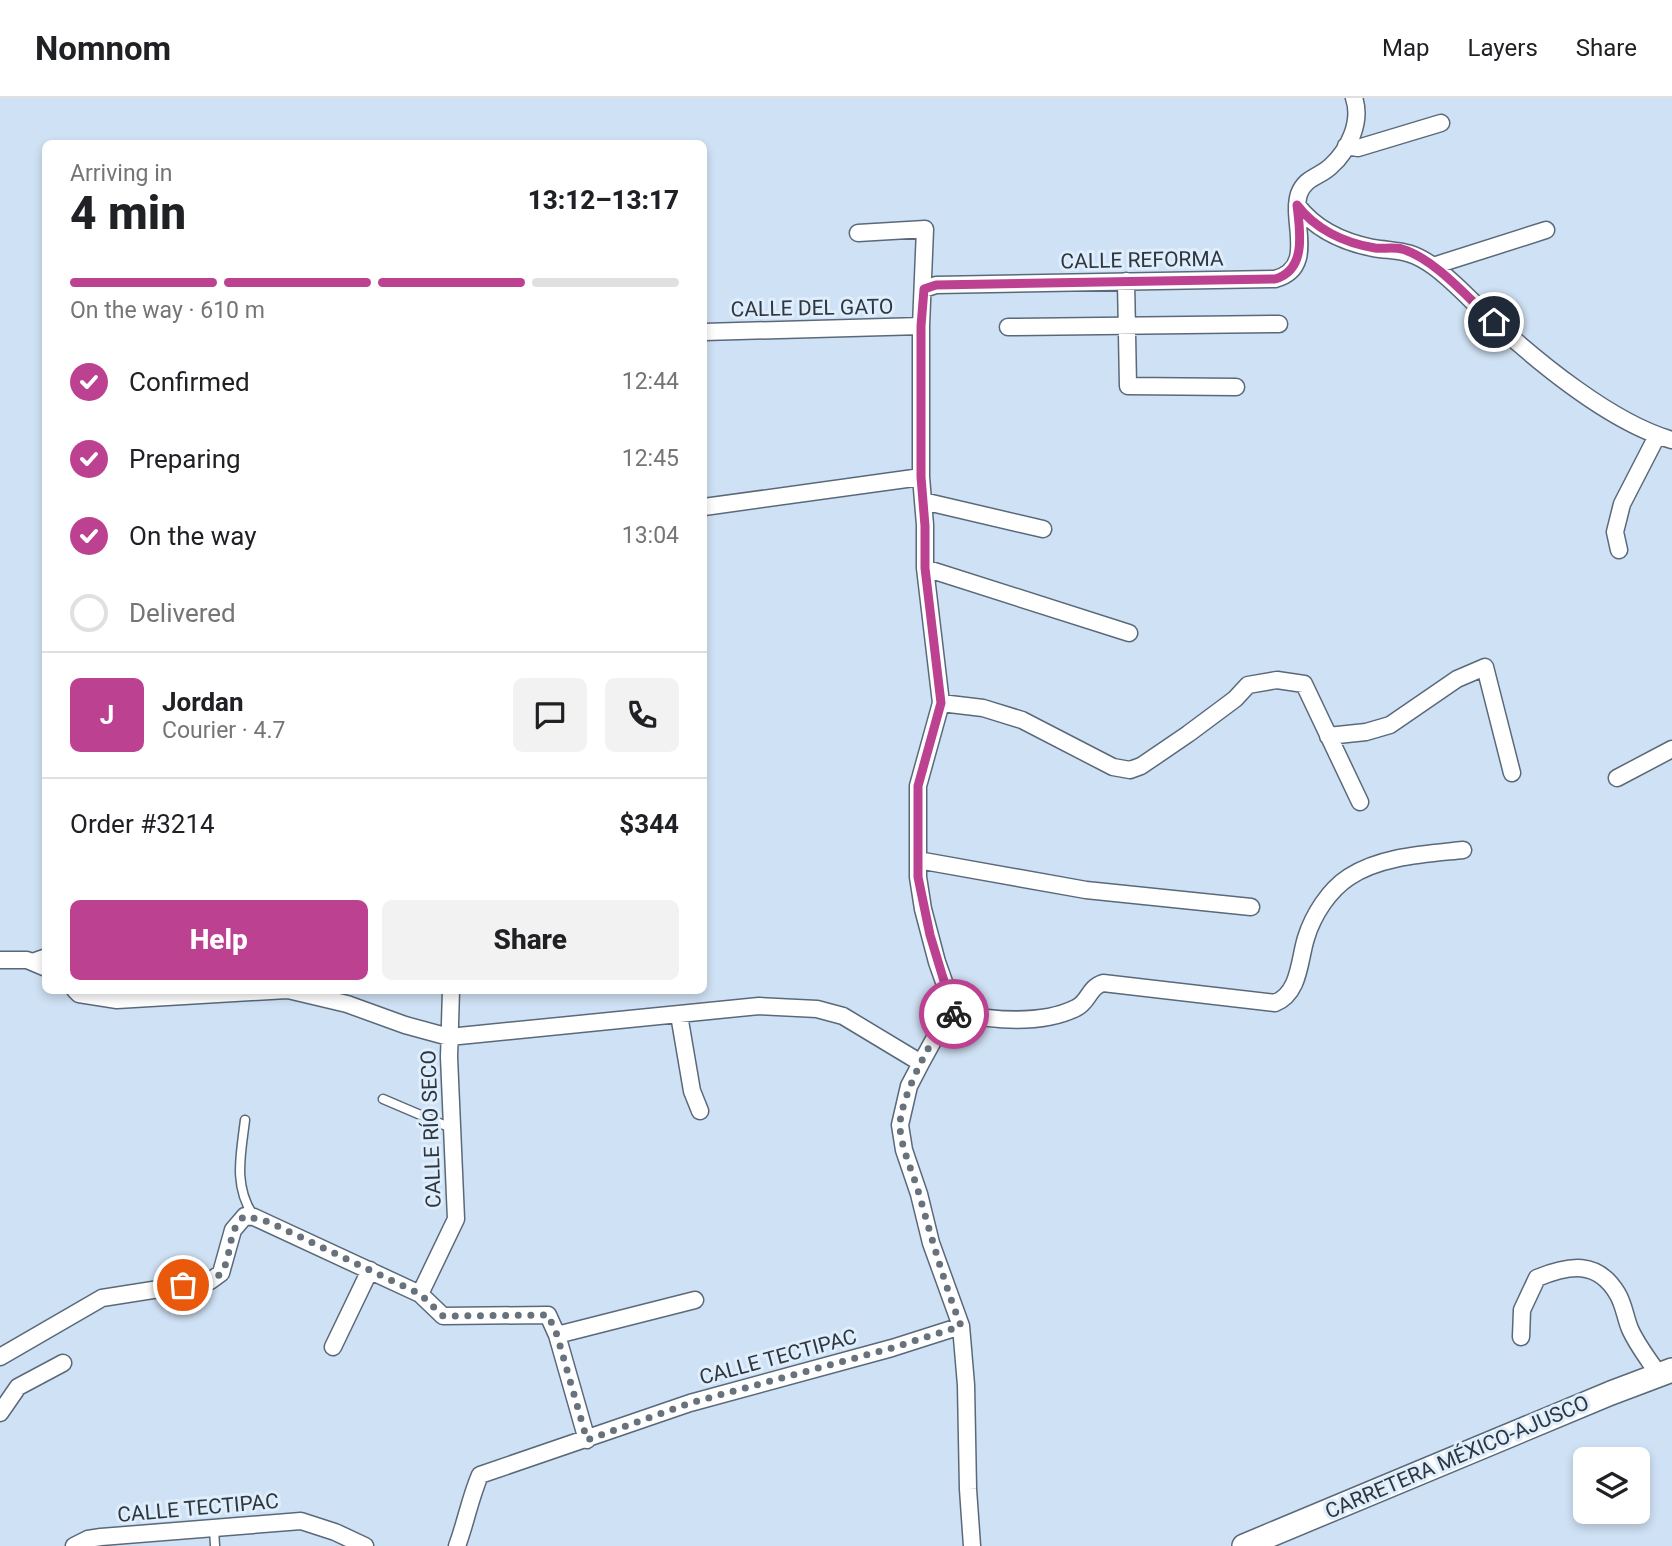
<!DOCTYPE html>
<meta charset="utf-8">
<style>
:root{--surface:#fff;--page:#f2f2f2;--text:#202124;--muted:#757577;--line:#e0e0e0;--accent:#bd4191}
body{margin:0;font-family:Roboto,sans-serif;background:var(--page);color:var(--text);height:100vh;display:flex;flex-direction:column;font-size:26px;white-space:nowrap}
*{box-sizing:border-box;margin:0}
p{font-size:23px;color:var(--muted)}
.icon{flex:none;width:38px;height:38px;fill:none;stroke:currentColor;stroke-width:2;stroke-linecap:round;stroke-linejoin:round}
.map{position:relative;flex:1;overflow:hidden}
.panel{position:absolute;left:42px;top:42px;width:665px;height:854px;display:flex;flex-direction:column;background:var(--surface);border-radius:10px;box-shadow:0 4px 10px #0003}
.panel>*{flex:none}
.tools{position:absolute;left:1573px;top:1349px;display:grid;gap:14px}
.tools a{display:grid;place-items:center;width:77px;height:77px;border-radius:10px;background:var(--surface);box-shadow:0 4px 10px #0003;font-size:35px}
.pin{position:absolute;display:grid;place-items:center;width:60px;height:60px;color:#fff;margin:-30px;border:4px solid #fff;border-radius:50%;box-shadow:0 2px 7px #0007}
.courier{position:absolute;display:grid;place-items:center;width:70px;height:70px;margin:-35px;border:5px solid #bd4191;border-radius:50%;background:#fff;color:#222;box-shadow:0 2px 9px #0007}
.headline em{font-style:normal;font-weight:800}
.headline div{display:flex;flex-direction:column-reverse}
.headline{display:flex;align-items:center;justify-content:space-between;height:119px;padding:0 28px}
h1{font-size:46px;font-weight:800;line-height:52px}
.bar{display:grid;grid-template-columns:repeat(4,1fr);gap:10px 7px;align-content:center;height:84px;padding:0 28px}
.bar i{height:9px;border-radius:5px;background:var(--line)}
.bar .on{background:var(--accent)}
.bar p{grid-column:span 4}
.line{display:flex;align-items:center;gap:18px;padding:0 28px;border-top:2px solid var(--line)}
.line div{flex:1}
.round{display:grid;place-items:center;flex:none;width:74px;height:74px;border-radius:10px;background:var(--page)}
ol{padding:0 28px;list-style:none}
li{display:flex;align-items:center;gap:21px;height:77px}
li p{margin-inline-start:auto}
li .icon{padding:7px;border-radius:50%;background:var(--accent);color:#fff;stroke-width:4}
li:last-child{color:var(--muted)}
li i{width:38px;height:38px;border:4px solid var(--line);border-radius:50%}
.primary-button{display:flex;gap:14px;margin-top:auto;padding:14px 28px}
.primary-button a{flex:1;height:80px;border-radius:10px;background:var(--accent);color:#fff;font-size:28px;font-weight:800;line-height:80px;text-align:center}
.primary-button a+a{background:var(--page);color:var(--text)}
header{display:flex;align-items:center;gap:42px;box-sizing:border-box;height:98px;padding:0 35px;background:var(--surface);border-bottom:2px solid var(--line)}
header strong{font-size:33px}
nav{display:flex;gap:38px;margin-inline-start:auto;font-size:24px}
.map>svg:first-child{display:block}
</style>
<header>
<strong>Nomnom</strong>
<nav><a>Map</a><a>Layers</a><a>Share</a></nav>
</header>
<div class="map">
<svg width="1672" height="1448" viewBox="0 0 1672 1448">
<rect width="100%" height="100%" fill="#cfe1f4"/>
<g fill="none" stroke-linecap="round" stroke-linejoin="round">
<g stroke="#5a697a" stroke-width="11">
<path id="service" d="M29,861L46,855
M383,1001L451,1030
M245,1022C241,1056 233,1087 253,1117
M214,1430L215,1448"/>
</g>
<g stroke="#5a697a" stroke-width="19">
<path id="minor" d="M1346,48L1358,50L1441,25
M1297,107C1315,131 1343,144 1373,150C1399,154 1409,151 1433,168C1454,183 1472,204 1492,222C1538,264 1612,325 1672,342
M858,135L925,131L921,228V379L925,427V470L941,605L918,688V779L923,811L937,864L955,915
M1433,168L1546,132
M1126,183L1128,288L1236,289
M924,191L936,187L1275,181C1317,170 1290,123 1299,96C1305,79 1320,79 1331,68C1349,52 1362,23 1354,0
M1008,229L1279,226
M704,234L921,228
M923,403L1043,431
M704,409L921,379
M1619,452L1615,434L1622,406L1657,338
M925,470L1129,535
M941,605L983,610L1022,622L1113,669L1130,672L1141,668L1188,636L1235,601L1248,587L1277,582L1304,586L1360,704
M1328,638L1366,634L1390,627L1457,581L1485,569L1512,675
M1617,680L1672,651
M918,762L1086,792L1251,809
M0,862H27L46,870
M75,892L79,896L117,902L287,892
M288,892L347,906L405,927L449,939L759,908L817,911L843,918L921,965
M955,915C991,922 1042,927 1076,910C1089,904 1088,890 1103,885L1275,905C1300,895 1299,862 1306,840C1313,817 1329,792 1349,779C1381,758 1426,756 1463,752
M955,915L944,923L921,965L909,988L900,1027L904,1052L919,1096L931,1145L961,1228L966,1287L968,1391L972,1448
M679,917L692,993L700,1013
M420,1196L456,1121L449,959L451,892
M557,1237L695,1202
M1521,1239L1522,1212L1537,1180C1569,1167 1597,1162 1617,1195C1624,1206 1625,1219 1630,1231C1637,1247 1649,1262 1659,1277
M333,1249L370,1172
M0,1259L102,1200L210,1183L221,1175L233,1132L245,1118L254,1119L420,1196L443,1218L548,1217L557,1237L587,1342
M0,1315L18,1289L63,1265
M74,1448L88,1441L101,1439L301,1423L335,1434L365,1448
M457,1448C466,1424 470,1400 480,1377L690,1305L892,1250L961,1228"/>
</g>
<g stroke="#5a697a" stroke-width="26">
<path id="secondary" d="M1244,1448L1611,1295L1672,1272"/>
</g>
<use href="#service" stroke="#fff" stroke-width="8"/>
<use href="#minor" stroke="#fff" stroke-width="16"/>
<use href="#secondary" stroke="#fff" stroke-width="23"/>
</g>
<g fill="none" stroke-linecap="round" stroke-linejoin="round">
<path stroke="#67727d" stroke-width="7" stroke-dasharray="0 12.6" d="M183,1187C192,1186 204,1186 212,1182C236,1171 223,1133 245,1118L269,1124L420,1196L443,1218L548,1217L557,1237L587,1342L690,1305L892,1250L961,1228C944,1185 932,1141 919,1096C913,1074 902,1053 900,1030C898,1004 934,931 954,916"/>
<path stroke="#bd4191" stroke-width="9" d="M954,916L930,837L918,779V688L941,605L925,470V428L921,379V228L924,191L936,187L1275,181C1307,172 1300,133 1297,107C1315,131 1344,145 1375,150C1383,151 1393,149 1402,151C1434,160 1470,202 1494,224"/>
</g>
<g text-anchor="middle" stroke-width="6" stroke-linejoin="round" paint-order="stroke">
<g font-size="21" fill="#2f363d" stroke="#dfeefd">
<text transform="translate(1142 162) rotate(-1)" y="7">CALLE REFORMA</text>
<text transform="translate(812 210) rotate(-1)" y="7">CALLE DEL GATO</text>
<text transform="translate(431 1031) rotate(-92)" y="7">CALLE RÍO SECO</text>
<text transform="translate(778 1259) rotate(-15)" y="7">CALLE TECTIPAC</text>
<text transform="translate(1457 1359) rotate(-23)" y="7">CARRETERA MÉXICO-AJUSCO</text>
<text transform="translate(198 1410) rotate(-5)" y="7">CALLE TECTIPAC</text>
</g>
</g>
</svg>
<div class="tools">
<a><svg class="icon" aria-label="layers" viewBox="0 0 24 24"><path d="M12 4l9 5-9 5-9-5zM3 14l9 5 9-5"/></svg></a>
</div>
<div class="pin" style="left:183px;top:1187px;background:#ea580c"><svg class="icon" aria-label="bag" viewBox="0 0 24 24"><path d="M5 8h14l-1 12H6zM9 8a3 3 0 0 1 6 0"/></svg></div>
<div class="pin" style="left:1494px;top:224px;background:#1f2937"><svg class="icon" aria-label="home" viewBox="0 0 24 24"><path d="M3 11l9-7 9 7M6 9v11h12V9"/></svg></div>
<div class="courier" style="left:954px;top:916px"><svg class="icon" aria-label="bike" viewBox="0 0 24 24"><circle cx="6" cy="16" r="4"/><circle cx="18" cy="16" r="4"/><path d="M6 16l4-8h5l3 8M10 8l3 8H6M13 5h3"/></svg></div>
<section class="panel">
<div class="headline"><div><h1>4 min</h1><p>Arriving in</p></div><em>13:12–13:17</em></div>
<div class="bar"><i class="on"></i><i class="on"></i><i class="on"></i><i></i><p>On the way · 610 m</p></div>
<ol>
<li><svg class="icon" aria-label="check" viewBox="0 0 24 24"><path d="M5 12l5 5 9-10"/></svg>Confirmed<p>12:44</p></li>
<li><svg class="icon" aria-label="check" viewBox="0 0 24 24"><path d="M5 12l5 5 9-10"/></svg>Preparing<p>12:45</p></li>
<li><svg class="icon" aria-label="check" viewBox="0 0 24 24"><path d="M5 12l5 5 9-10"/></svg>On the way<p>13:04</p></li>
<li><i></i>Delivered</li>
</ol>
<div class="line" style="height:126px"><b class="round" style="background:var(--accent);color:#fff">J</b><div><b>Jordan</b><p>Courier · 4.7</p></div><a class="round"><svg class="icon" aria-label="chat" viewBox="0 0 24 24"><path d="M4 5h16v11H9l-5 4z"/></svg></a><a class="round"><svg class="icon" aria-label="phone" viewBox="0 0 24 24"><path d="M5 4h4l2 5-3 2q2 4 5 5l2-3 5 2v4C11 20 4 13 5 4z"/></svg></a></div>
<div class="line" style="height:91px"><div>Order #3214</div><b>$344</b></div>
<div class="primary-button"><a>Help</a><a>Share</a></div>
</section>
</div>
